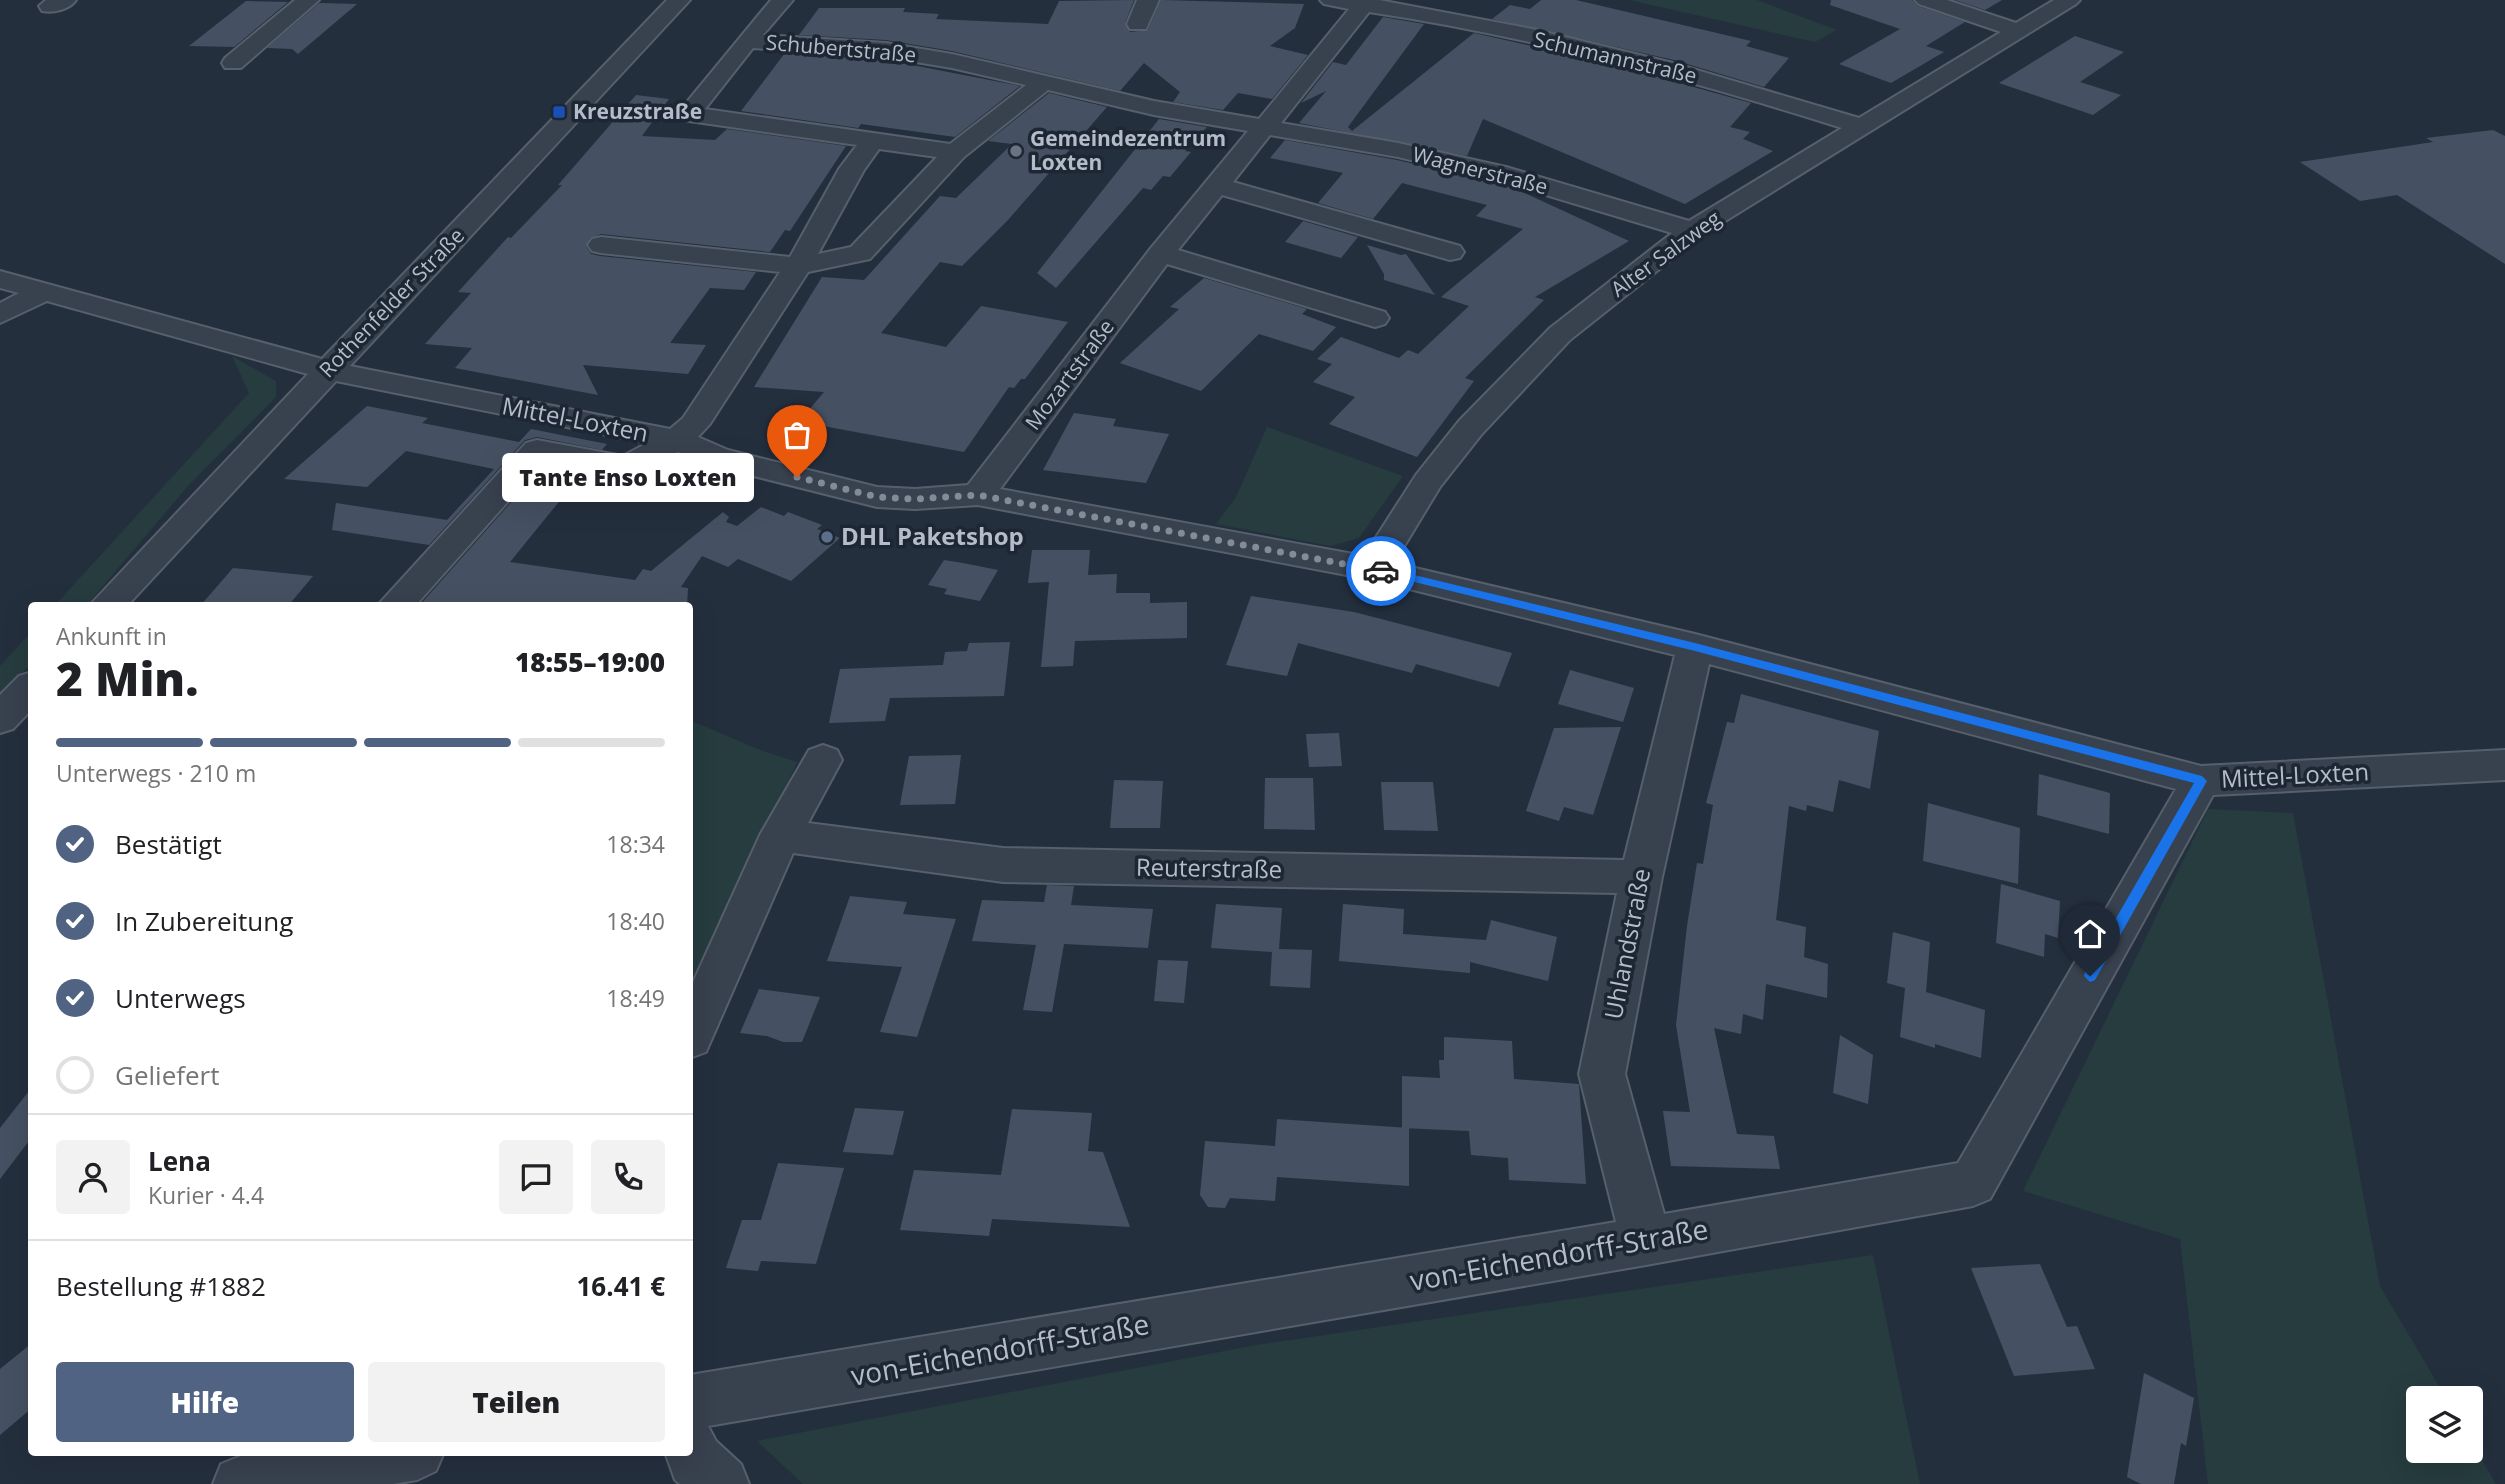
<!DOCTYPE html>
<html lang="de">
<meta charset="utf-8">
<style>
:root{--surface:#fff;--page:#f2f2f2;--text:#202124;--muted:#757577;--line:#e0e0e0;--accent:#506383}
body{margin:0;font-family:"Open Sans",sans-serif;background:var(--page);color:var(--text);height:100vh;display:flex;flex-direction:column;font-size:26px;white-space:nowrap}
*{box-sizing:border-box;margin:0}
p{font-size:23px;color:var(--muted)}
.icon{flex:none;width:38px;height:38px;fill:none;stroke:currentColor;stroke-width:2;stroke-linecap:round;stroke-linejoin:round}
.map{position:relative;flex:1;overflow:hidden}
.side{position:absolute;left:28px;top:602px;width:665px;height:854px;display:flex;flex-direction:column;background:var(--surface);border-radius:7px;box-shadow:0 7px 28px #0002}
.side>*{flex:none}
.fabs{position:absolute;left:2406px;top:1386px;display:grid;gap:14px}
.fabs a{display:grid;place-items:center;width:77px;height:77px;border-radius:7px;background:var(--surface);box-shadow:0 7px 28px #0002;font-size:35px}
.pin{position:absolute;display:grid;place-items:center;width:60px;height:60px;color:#fff;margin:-72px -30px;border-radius:50% 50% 50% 0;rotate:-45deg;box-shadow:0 0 7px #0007}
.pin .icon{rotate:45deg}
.courier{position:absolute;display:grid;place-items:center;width:70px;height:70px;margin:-35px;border:5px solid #1a73e8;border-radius:50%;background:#fff;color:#222;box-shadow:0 2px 9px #0007}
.bubble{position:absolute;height:49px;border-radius:7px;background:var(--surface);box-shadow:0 7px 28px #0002;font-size:23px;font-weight:800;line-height:49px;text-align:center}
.headline em{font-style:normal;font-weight:800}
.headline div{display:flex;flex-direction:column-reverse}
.headline{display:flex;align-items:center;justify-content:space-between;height:119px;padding:0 28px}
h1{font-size:46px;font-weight:800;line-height:52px}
.bar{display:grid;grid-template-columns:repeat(4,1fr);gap:10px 7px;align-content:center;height:84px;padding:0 28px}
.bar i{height:9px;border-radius:5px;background:var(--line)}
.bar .current{background:var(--accent)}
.bar p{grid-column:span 4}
.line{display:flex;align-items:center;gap:18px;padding:0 28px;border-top:2px solid var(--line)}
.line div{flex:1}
.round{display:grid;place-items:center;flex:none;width:74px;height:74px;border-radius:7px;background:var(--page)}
ol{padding:0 28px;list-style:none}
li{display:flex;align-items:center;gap:21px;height:77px}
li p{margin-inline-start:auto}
li .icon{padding:7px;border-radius:50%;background:var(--accent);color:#fff;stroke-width:4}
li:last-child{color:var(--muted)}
li i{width:38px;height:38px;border:4px solid var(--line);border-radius:50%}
.button{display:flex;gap:14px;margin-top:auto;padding:14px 28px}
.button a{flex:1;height:80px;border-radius:7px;background:var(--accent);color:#fff;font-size:28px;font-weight:800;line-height:80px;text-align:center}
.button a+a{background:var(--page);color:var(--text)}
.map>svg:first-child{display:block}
</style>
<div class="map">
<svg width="2505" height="1484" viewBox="0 0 2505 1484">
<rect width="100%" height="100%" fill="#242f3e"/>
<path fill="#263c3f" d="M1629,0H1757L1837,30L1815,42Z
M232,356L276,381V397L188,486L87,605H55L249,393Z
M1267,427L1403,476L1359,538L1330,546L1216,524L1236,497Z
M31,632V664L0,697V666Z
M692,721L760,750L797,762L690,1010V723Z
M2208,809L2293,813L2380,1286L2446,1398H2418V1451H2471V1441L2496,1484H2208L2180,1239L2023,1191Z
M1873,1255L1920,1484H803L757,1441L1256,1345Z"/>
<path fill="#455162" d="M1134,0L1125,23L1130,32L1148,30L1161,0L1304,4L1295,28L1270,46L1308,55L1272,99L1238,93L1223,110L1173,102L1180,92L1144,63L1120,91L952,51L886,40L799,35L819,8H905L903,12L939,14L936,19L1048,24L1059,1Z
M1541,0H1576L1751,41L1746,46L1789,58L1764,87L1674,60L1492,19L1510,5L1530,9Z
M1831,0H1912L1918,6L1965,22L1926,46L1944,52L1891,83L1839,64L1900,29L1830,5Z
M1955,0H2002L1985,10Z
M246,1L288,2L234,47L189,46Z
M319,3L357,4L298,54L292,49L267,48Z
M1383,17L1424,24L1348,127L1352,131L1474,33L1607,63L1751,103L1730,127L1750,132L1743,139L1773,151L1685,204L1483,119L1467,156L1299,123L1326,91L1301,103L1333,62L1346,65Z
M2075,36L2124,52L2080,82L2121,95L2093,115L1999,83Z
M785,53L886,60L1020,86L955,137L861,124L858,128L741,111Z
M1049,93L1107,107L1008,220L962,266L940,262L881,333L946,347L981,306L1068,322L1025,379H1021L1014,388L1009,387L964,452L812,424L815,420L802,418L824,392L754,387L822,277L864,280L940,196L956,198L1012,144L988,141Z
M636,95L669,99L642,136L715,140L727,129L846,146L790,231L785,230L770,252L601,234L590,238L586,246L591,254L600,256L756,272L744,290L710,288L670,343L706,345L688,374L583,365L598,395L455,368L472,348L425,344L471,293L458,292L508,237L511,238L562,185H558Z
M1159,119L1207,127L1185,151L1191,152L1170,177L1163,176L1151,190L1143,188L1056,288L1037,273Z
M2493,130L2505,136V264L2397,195L2360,201L2300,162L2433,142L2426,138Z
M1285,140L1397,160L1498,184L1516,189L1629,241L1535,297L1544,300L1465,378L1474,381L1417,457L1329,424L1355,397L1313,382L1332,364L1317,359L1341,337L1399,358L1408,350L1418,354L1469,306L1441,297L1523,229L1476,216L1487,205L1402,183L1373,219L1318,203L1343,173L1270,158Z
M1303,221L1358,237L1341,258L1285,242Z
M1367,245L1401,255L1406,254L1435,295L1384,280V274Z
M1204,278L1307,309L1302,314L1336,327L1313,351L1259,334L1201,391L1120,363L1179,309L1170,307Z
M367,406L428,418L422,423L519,442L531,429L607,444L602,450L537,437L525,440L429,545L332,530L336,503L447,520L494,469L406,451L367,487L284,479Z
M1074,413L1116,419L1113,426L1169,434L1146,483L1043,470Z
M545,464L584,471L510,562L635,580L643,569L651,571L723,512L729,517L726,522L737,526L761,507L784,516L788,512L822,525L817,529L840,538L791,581L738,559L728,567L702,556L681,587L688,588L687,606H570L552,603L550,606H419Z
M1032,550H1090L1088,575L1117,574L1116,593H1150V603L1187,602V638L1075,641L1073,666L1041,667L1049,582L1028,583Z
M944,560L963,563L998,570L980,601L944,594L947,589L928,585Z
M233,568L313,576L288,606H200Z
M1251,596L1354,612L1512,653L1499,687L1416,664L1412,673L1298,643L1287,676L1226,665Z
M1010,642L1004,696L890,698L885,721L829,723L840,669L943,665L945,652L967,651L969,643Z
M1570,670L1634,688L1623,722L1558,704Z
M1741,694L1879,731L1870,789L1839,780L1833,812L1807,805L1806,811L1789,806L1776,920L1806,927L1804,957L1828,964L1827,998L1766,984L1763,1020L1743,1014L1741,1034L1714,1028L1737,1134L1774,1136L1780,1169L1671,1166L1663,1111L1690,1112L1676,1025L1687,926L1697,863L1703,864L1713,805L1706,803L1727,722L1734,723Z
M1621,727L1593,815L1564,807L1559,821L1526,811L1554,728Z
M1339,733L1342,766L1309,767L1306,734Z
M961,755L955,804L900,805L909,756Z
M2039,774L2110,793L2109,834L2037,815Z
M1265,778H1313L1315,830L1264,829Z
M1114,780L1163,781L1160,828H1110Z
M1381,782H1433L1438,831L1384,830Z
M1928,803L2020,828L2018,884L1923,861Z
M2001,884L2060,901L2058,938L2045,934L2044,957L1996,943Z
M1047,885L1074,886L1071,905L1153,909L1148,948L1064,944L1052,1012L1023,1010L1036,945L972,941L982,900L1044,902Z
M850,896L907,902L903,914L956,919L917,1037L880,1032L902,967L827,961Z
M1216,904L1282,908L1279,949L1312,950L1310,988L1270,986L1272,952L1211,948Z
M1343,904L1404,909L1403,934L1486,940L1491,920L1557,937L1548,981L1470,962V973L1339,961Z
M1893,932L1930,942L1926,992L1985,1010L1981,1058L1935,1044V1048L1900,1037L1905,988L1887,983Z
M1158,960L1188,961L1184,1003L1154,1001Z
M759,989L820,997L802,1042H783L767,1036L740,1033Z
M1840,1035L1873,1055L1868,1104L1833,1093Z
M1444,1037L1512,1041L1514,1079L1579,1084L1586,1184L1509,1180L1508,1158L1471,1155L1469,1131L1402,1128V1076L1440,1078L1439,1060H1444Z
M32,1087V1137L0,1179V1128Z
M855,1108L904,1111L893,1155L843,1152Z
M1012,1109L1092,1113L1088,1151L1103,1152L1130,1227L992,1219L989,1236L900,1230L914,1170L1001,1175Z
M1277,1119L1409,1128V1186L1277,1177L1275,1201L1230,1198L1225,1208L1208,1207L1200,1195L1205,1141L1275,1146Z
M778,1163L844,1168L816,1264L761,1261L758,1271L726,1268L742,1220H761Z
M2040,1264L2067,1327L2077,1326L2095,1369L2014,1376L1971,1268Z
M32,1343V1408L0,1435V1369Z
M2144,1373L2194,1398L2186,1446L2181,1443L2174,1484H2141L2127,1477Z"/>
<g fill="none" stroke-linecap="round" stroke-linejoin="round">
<g stroke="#565f6c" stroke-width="4">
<path id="minor" d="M46,0H76C69,10 53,13 42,11L39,6Z
M295,0H319L241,68H225L222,63L225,58Z
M667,0H690L350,366L670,429L683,418L780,272L601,253L592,251L588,245L592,239L601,237L790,257L839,169L857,145L689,121L681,119L677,114L771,0H793L763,35L886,43L952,54L1154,101L1259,119L1349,9L1324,4L1320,0H1379L1532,29L1673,63L1859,118L2001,32L1919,4L1915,0H1947L2016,23L2054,0H2080L2076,4L1701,236L1570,340L1481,435L1440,487L1394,563L1695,634L2201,766L2505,750V780L2213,795L1990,1199L1973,1206L1646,1265L708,1426L716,1441L741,1464L749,1484H680L675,1480L665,1452H690V1375L1616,1222L1579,1074L1617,893L1003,882L793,853L706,1052L690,1058V989L760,835L809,750L823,745L837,750L842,760L808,823L1003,848L1624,860L1675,655L1373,580L978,505L915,509L877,507L706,464L678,452L638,474L627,477L544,461L415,606H377L526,443L537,440L623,456L647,443L336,381L127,606H89L308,374L47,301L0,323V303L19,293L0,288V271L322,359ZM1369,12C1530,36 1687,79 1842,128L1689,221L1506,167L1398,143L1281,123ZM753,48L886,57L952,68L1026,85L950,144L705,109ZM1048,90L1154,115L1248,131L1151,248L968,485L915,489L877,487L728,450L698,437L710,424L808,272L870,259L964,157ZM1270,135L1398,157L1499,181L1672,233L1550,328L1459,421L1416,475L1364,556L1000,489L1167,264L1365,324L1375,327L1385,324L1389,318L1385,312L1178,250L1222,195L1450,260L1460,258L1464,252L1460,246L1233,182ZM879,149L937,157L851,247L818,254L864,170ZM1709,664L2176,789L1958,1163L1664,1214L1625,1074L1662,877Z
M1137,0H1159L1146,29H1130L1127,24Z
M32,672V709L13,729L0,733V695L19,676Z
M261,1452H444L436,1471L417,1480L393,1484H213L221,1464L241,1456Z"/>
</g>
<use href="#minor" fill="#38414e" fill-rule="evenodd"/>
</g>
<path fill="#1a73e8" d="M1381,567L1695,643L2202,776L2207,781L2095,980L2090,982L2084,976L2085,972L2194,783L1695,651L1378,573L1376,571Z"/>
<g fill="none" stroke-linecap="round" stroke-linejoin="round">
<path stroke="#828b98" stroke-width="7" stroke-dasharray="0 12.6" d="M797,477L877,497L915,499L978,495L1381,571"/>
</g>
<rect fill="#1a4fb4" stroke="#1d2633" stroke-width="2.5" x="552" y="105" width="14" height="14" rx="3.5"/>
<circle fill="#6b7280" stroke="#1d2633" stroke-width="2.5" cx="1016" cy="151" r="7"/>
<circle fill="#5c6f8a" stroke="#1d2633" stroke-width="2.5" cx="827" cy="537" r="7"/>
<g text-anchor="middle" stroke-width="7" stroke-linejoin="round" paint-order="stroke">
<g font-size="21" fill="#b4bcc9" stroke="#1d2633">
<text transform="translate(841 49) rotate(5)" y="7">Schubertstraße</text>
<text transform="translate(1615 58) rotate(13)" y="7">Schumannstraße</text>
<text transform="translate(1480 171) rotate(14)" y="7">Wagnerstraße</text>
<text transform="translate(1666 254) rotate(-36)" y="7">Alter Salzweg</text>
<text transform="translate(392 303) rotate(-46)" y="7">Rothenfelder Straße</text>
<text transform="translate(1070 375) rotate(-53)" y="7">Mozartstraße</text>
</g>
<g font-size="21" font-weight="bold" fill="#b4bcc9" stroke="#1d2633" text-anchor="start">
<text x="573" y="119">Kreuzstraße</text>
<text x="1030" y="146">Gemeindezentrum<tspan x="1030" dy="24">Loxten</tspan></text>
</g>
<g font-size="24" fill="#b4bcc9" stroke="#1d2633">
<text transform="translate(575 420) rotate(11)" y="8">Mittel-Loxten</text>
<text transform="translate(2295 776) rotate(-3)" y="8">Mittel-Loxten</text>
<text transform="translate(1209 869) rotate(1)" y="8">Reuterstraße</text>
<text transform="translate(1628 944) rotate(-79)" y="8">Uhlandstraße</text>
</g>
<g font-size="24" font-weight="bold" fill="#b4bcc9" stroke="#1d2633" text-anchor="start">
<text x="841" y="545">DHL Paketshop</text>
</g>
<g font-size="28" fill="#b4bcc9" stroke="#1d2633">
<text transform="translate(1559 1255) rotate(-10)" y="10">von-Eichendorff-Straße</text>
<text transform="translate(1000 1350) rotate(-10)" y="10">von-Eichendorff-Straße</text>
</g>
</g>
</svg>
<div class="fabs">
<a><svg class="icon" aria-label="layers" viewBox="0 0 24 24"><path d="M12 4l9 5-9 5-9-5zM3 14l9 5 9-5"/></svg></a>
</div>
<div class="pin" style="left:797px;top:477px;background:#ea580c"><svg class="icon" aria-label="bag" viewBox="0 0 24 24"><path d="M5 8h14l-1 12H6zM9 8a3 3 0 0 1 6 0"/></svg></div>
<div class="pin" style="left:2090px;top:976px;background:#1f2937"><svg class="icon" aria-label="home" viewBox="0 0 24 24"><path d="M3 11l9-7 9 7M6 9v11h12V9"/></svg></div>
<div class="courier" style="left:1381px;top:571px"><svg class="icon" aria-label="car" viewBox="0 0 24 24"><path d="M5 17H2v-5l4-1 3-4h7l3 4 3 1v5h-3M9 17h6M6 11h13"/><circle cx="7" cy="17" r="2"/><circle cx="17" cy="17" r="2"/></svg></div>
<div class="bubble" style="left:502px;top:453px;width:252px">Tante Enso Loxten</div>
<section class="side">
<div class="headline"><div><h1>2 Min.</h1><p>Ankunft in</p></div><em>18:55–19:00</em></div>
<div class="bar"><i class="current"></i><i class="current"></i><i class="current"></i><i></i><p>Unterwegs · 210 m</p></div>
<ol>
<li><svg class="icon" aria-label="check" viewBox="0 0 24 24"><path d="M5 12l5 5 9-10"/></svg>Bestätigt<p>18:34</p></li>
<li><svg class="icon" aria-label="check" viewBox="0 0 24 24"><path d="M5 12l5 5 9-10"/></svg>In Zubereitung<p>18:40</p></li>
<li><svg class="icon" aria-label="check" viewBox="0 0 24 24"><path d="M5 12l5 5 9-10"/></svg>Unterwegs<p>18:49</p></li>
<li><i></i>Geliefert</li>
</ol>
<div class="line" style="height:126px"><a class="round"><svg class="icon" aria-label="person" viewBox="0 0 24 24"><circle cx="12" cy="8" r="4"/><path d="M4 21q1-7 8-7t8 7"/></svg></a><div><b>Lena</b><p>Kurier · 4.4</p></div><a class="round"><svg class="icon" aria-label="chat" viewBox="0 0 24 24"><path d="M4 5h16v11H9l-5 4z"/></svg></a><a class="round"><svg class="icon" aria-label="phone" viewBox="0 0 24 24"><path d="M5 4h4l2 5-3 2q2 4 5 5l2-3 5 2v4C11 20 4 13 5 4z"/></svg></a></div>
<div class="line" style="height:91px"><div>Bestellung #1882</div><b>16.41 €</b></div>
<div class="button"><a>Hilfe</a><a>Teilen</a></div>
</section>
</div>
